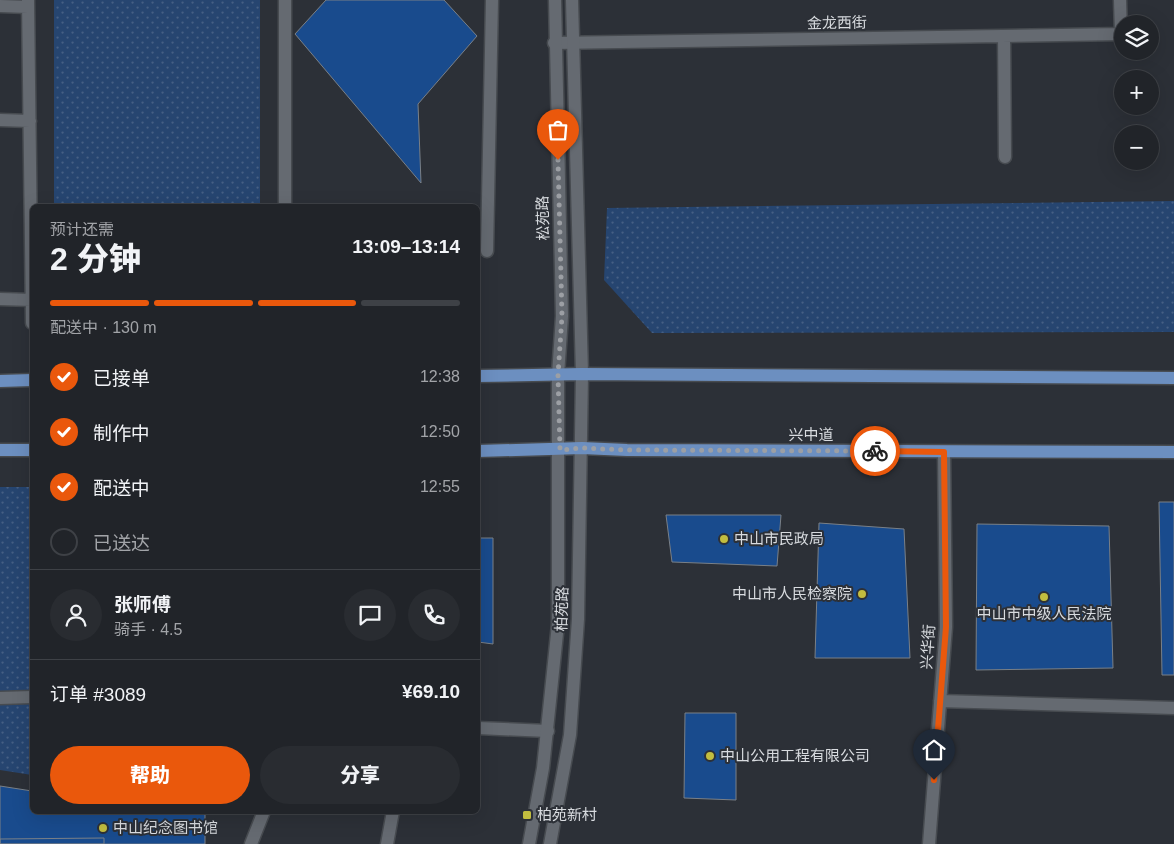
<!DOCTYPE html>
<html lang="zh">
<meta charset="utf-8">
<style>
:root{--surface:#212429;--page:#292c31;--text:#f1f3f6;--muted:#a2a4a8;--line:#3e4146;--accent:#ea580c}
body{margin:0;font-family:Helvetica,"Noto Sans SC",sans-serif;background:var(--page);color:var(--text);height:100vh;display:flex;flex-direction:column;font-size:19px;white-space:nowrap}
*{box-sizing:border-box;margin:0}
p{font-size:16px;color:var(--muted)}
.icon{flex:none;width:28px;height:28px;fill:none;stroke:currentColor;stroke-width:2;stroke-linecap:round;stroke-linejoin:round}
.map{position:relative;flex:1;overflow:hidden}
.details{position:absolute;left:30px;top:204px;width:450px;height:610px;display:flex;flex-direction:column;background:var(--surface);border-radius:8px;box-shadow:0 5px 20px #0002,0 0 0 1px var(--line)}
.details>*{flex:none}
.buttons{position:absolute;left:1114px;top:15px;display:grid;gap:10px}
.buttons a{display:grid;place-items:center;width:45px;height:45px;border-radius:50%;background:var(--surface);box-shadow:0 5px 20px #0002,0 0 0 1px var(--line);font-size:25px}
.pin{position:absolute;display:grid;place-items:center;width:42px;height:42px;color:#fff;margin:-51px -21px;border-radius:50% 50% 50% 0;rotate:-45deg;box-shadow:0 0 5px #0007}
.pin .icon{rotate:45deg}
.courier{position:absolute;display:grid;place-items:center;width:50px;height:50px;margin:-25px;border:4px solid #ea580c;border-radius:50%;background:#fff;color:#222;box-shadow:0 1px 6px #0007}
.headline em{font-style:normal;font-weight:800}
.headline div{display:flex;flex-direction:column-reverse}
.headline{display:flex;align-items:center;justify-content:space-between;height:85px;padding:0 20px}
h1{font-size:32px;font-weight:800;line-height:38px}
.bar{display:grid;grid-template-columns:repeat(4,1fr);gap:8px 5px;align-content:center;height:60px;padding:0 20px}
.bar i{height:6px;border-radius:4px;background:var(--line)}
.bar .selected{background:var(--accent)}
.bar p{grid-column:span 4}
.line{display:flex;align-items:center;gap:12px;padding:0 20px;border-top:1px solid var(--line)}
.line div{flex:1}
.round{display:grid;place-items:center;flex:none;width:52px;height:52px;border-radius:26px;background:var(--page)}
ol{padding:0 20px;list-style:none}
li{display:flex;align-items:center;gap:15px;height:55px}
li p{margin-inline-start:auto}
li .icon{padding:5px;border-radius:50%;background:var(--accent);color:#fff;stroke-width:4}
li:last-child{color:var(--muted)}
li i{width:28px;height:28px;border:2px solid var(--line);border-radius:50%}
.primary-button{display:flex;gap:10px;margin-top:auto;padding:10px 20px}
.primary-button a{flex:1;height:58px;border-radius:30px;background:var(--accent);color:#fff;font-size:20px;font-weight:800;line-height:58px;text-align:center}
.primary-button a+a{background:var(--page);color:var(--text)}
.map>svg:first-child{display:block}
</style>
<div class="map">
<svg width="1174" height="844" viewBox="0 0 1174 844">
<defs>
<pattern id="grass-dots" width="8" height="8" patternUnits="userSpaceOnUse" patternTransform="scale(1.25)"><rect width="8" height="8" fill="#264570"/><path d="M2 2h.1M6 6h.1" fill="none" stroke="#455f84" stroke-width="1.8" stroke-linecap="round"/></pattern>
</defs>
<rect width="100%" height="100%" fill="#2c3037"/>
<path fill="url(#grass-dots)" d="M54,0H260V206H54Z
M1174,201V332L652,333L604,280L607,208Z
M0,487H32V775L0,770Z"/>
<path fill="#194b8d" stroke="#7a8087" d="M326,0H444L477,36L418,104L421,183L295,34Z
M1159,502H1174V675H1162Z
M666,515H781L777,566L672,562Z
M819,523L904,529L910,658H815Z
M977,524L1109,526L1113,668L976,670Z
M478,538H493V644L478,642Z
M685,713H736V800L684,798Z
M0,786L32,791V811H205V844H0Z
M104,838V844H0V839Z"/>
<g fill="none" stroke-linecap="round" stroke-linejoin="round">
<g stroke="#474b50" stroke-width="15">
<path id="pedestrian" d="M0,698L32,697"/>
</g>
<g stroke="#474b50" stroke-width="15">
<path id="minor" d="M28,0L32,323
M0,6L28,7
M1004,36L1005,157
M554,43L1121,34L1120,0
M0,120L30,121
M285,206V0
M487,251L492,0
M0,299L32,300
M940,701L1174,708
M478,728L548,731
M251,844L264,811
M387,844L393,811
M929,844L946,627L944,452"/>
</g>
<g stroke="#474b50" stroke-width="15">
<path id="tertiary" d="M529,844L543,768L558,624V375L562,316L555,0
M550,844L570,735L578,619L582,374L572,0"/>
</g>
<g stroke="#474b50" stroke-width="15">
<path id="primary" d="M478,376L582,374L1174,378
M0,381L32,380
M0,450H32
M478,451L582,448L627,450L1174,452"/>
</g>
<use href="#pedestrian" stroke="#656a71" stroke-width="12"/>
<use href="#minor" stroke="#656a71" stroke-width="12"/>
<use href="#tertiary" stroke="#656a71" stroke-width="12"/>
<use href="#primary" stroke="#6c8fc0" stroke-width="12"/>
</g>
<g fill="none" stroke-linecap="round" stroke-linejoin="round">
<path stroke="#9c9fa4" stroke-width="5" stroke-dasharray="0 9" d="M558,160L562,316L558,375L560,450L582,448L627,450L875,451"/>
<path stroke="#ea580c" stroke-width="6" d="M875,451L944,452L946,627L934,780"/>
</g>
<g fill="#c2bd3f" stroke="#2c3037" stroke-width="2">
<circle cx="724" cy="539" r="5"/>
<circle cx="862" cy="594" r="5"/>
<circle cx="1044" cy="597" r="5"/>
<circle cx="710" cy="756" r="5"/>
<rect x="522" y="810" width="10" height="10" rx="2.5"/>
<circle cx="103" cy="828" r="5"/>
</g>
<g text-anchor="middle" stroke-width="4" stroke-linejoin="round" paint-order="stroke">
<g font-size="15" fill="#d8dbdf" stroke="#2c3037">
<text transform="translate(837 23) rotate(-1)" y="5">金龙西街</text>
<text transform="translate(543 218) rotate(-91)" y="5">松苑路</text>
<text x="811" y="440">兴中道</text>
<text transform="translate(562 609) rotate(-88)" y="5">柏苑路</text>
<text transform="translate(928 647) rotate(-86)" y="5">兴华街</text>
</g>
<g font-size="15" fill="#d8dbdf" stroke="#2c3037" text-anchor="start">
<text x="734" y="544">中山市民政局</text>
<text x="852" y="599" text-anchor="end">中山市人民检察院</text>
<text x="1044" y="619" text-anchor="middle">中山市中级人民法院</text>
<text x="720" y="761">中山公用工程有限公司</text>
<text x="537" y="820">柏苑新村</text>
<text x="113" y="833">中山纪念图书馆</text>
</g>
</g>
</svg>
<div class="buttons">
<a><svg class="icon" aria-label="layers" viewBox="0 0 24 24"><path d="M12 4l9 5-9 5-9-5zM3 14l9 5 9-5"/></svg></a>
<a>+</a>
<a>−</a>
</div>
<div class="pin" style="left:558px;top:160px;background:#ea580c"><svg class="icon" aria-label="bag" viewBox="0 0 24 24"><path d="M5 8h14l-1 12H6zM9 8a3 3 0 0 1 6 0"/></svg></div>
<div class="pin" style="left:934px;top:780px;background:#1f2937"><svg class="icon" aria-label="home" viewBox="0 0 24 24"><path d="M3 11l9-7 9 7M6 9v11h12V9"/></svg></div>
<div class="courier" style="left:875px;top:451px"><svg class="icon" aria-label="bike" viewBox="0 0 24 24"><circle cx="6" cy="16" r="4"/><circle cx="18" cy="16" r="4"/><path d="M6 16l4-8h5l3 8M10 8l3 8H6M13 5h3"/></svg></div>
<section class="details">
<div class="headline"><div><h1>2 分钟</h1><p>预计还需</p></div><em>13:09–13:14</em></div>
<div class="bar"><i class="selected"></i><i class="selected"></i><i class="selected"></i><i></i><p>配送中 · 130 m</p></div>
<ol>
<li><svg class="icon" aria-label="check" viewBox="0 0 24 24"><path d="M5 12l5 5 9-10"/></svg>已接单<p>12:38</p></li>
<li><svg class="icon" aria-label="check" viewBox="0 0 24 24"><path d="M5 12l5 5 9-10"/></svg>制作中<p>12:50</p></li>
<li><svg class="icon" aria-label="check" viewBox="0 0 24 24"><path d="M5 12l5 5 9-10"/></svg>配送中<p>12:55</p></li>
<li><i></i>已送达</li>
</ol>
<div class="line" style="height:90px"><a class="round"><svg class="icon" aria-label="person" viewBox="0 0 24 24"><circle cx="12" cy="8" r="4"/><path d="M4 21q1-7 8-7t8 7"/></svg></a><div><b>张师傅</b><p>骑手 · 4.5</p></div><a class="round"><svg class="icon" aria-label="chat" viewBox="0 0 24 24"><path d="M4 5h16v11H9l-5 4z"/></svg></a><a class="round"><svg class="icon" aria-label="phone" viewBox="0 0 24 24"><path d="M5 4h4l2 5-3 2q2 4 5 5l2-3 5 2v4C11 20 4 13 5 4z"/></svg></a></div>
<div class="line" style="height:65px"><div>订单 #3089</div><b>¥69.10</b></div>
<div class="primary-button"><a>帮助</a><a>分享</a></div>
</section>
</div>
